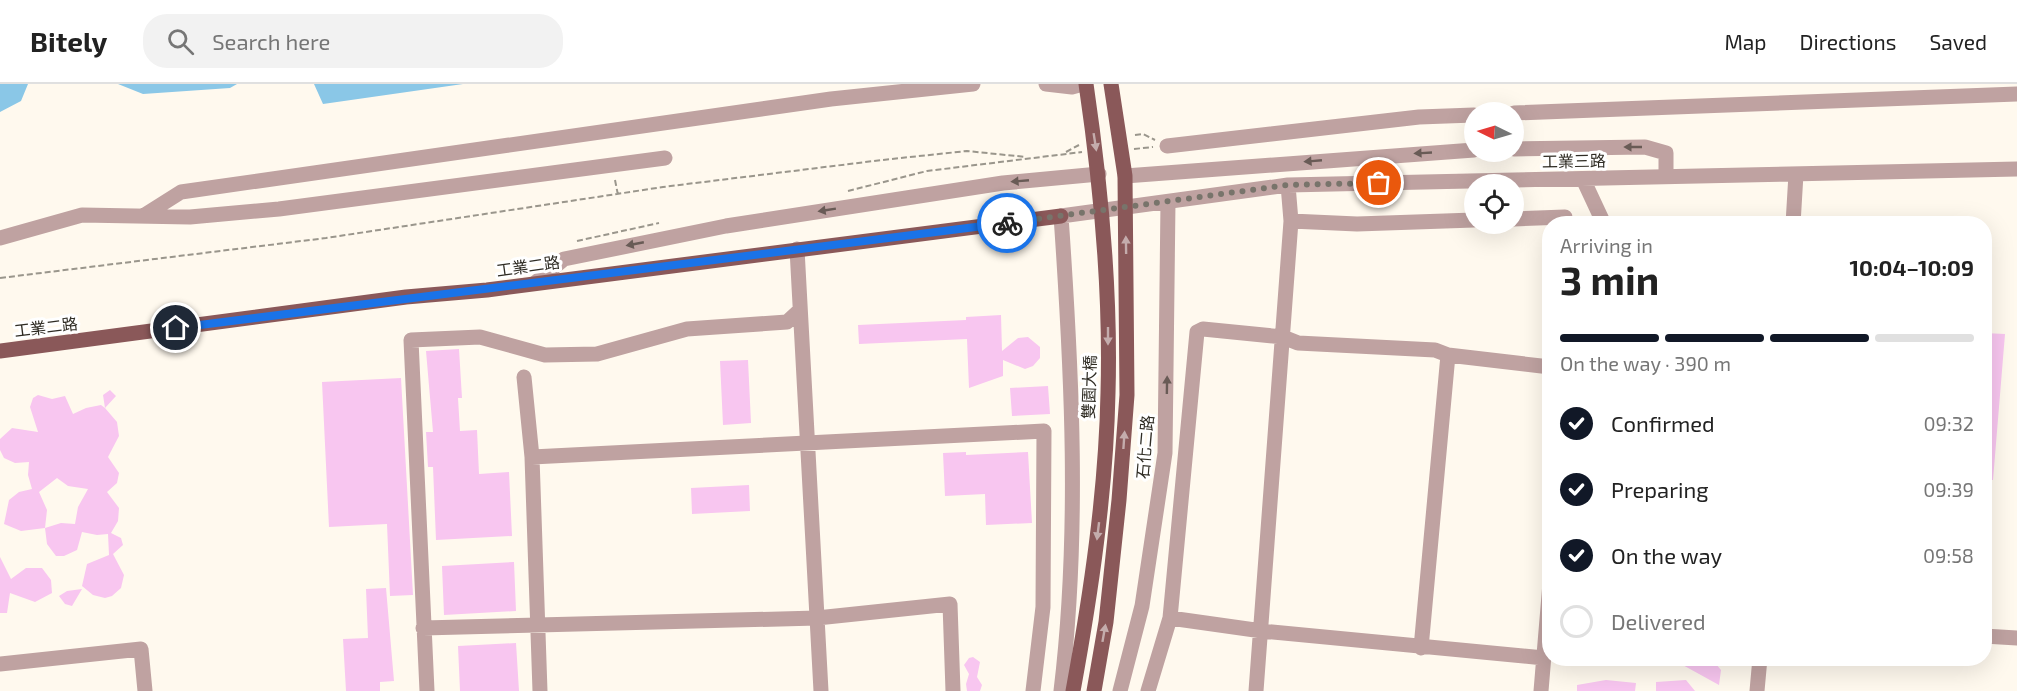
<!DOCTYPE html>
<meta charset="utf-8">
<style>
:root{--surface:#fff;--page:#f2f2f2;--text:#222;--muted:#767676;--line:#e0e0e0;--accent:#111827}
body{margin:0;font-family:"Exo 2","Noto Sans TC",sans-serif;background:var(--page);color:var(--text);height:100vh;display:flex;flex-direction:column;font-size:22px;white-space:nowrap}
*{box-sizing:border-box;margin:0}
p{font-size:20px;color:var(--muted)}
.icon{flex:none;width:33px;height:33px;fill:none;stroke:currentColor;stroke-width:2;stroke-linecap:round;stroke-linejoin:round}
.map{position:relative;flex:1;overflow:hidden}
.side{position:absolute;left:1542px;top:132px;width:450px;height:450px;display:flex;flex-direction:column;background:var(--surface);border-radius:24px;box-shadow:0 6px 24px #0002}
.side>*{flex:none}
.needle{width:39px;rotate:275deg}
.controls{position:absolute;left:1464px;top:18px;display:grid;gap:12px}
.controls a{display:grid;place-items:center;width:60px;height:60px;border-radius:50%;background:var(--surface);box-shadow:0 6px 24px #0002;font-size:30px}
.pin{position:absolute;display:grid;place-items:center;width:51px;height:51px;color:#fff;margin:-26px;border:3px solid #fff;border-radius:50%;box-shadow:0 2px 6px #0007}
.courier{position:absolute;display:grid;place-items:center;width:60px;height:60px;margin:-30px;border:4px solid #1a73e8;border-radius:50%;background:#fff;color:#222;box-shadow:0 2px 8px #0007}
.summary em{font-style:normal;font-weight:700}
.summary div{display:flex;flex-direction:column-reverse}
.summary{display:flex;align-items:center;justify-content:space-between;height:102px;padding:0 18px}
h1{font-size:39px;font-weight:700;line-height:45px}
.bar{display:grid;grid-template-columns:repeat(4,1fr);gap:9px 6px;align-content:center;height:72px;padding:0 18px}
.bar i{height:8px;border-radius:4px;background:var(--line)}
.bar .selected{background:var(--accent)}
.bar p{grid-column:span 4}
ol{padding:0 18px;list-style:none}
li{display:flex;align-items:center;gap:18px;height:66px}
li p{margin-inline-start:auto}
li .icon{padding:6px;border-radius:50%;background:var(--accent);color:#fff;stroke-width:4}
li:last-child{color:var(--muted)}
li i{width:33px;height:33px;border:3px solid var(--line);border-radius:50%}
header{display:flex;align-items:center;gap:36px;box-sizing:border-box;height:84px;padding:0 30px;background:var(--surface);border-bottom:2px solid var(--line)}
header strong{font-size:28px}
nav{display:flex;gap:33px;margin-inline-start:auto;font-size:21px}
.search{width:420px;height:54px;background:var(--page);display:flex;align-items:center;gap:15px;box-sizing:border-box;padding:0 21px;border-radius:24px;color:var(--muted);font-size:22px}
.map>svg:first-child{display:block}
</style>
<header>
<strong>Bitely</strong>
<div class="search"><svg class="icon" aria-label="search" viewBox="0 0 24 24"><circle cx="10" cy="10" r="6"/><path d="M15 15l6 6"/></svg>Search here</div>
<nav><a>Map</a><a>Directions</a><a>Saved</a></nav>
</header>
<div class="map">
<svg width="2017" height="607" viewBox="0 0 2017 607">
<rect width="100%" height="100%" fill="#fff9ee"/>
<path fill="#8ac7e7" d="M0,0H28L21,17L0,28Z
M118,0H237L230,4L143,10Z
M314,0H463L323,20Z"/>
<path fill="#f8c6f0" d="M1001,231L1002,267L1018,254L1028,253L1040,263V274L1033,282L1025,285L1003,276V292L969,304L967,255L859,260L858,241L966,236V233Z
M1984,249L2005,250L1993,396H1984Z
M459,265L462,314H458L460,347L477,346L479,390L509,388L512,452L436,456L433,383H428L426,348H433L426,267Z
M748,276L751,339L723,341L720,277Z
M401,294L413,511L390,512L387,440L329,443L322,298Z
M1048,302L1050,330L1012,332L1010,304Z
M110,306L116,312L105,324L117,338L119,352L108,373L119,389L117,399L107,408L119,424L118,437L111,449L121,454L123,461L113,470L124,491L121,504L112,512L105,514L93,511L82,502L87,480L109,471L108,450L97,451L82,448L77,466L64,472H56L47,460L45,444L61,439L75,440L78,423L88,405L68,402L57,394L39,408L47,426L45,444L21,447L4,440L9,416L19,408L32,405L28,391L29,378L15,379L4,374L0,366V355L12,344L38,348L30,323L33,314L38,311L52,315L65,312L73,330L86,324L101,321L105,324L103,311Z
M966,368V371L1028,368L1032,439L986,441L985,410L945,412L943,369Z
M749,401L750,427L692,430L691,404Z
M0,473L11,495L26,484H42L51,496L52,509L35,518L10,509L7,529H0Z
M514,478L516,527L444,531L442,482Z
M386,504L394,597L380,598V607H346L343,555L368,554L366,505Z
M82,505L72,522L65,520L59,512L67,507Z
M516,559L519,607H460L458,562Z
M973,573L980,578L977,593L982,601L980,607H967L966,600L969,590L964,581L969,574Z
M1670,574H1711L1721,586L1719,601Z
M1606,596L1636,599L1635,607H1577V601Z
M1686,596L1695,607H1656V598Z"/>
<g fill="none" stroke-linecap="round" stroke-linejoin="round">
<path stroke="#9a968c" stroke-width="2" stroke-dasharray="6 3" stroke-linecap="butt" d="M1135,51L1143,50L1155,56
M1134,65L1153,63
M1066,68L1079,61
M615,96L618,111
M848,107L927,87L1082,68
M577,157L659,139
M0,194L326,154L663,103L882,76L967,67L1026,73"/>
<path stroke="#bfa2a1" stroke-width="15" d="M1046,0L1072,3L1083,0
M1514,29L2017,10
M1167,62L1419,33L1474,31
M1514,65L1645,63L1666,69V93
M1125,92L1474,66
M1583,95L1604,140
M143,132L181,108L831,15L973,0
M1514,135L1565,133
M1291,137L1357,140L1474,136
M1793,140L1796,90
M0,154L82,131L190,133L279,125L665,74
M797,165L821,607
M535,199L564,175L726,142L1003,99L1099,90
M1448,271L1550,283
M524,293L532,373L540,607
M532,373L1044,347L1043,523L1033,607
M1170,534L1262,547L1544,574
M423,544L817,534L950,520L953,607
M1984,552L2017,554
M0,580L141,565L145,607
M427,607L411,256L480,253L545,271L597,270L687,245L787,238L800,226
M1061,607C1080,449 1072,290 1061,132L1288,101L2017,85
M1120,607L1142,522L1165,369L1168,118
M1148,607L1170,534L1197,248L1203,245L1283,253L1298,259L1435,266L1448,271L1421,564
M1256,607L1291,137L1288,101
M1541,607L1550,499
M1757,607L1760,574"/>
<path stroke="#8a5859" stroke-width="15" d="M0,267L406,213L487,206L1061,132"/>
<path stroke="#8a5859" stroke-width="15" d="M1073,607C1091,509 1106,408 1108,309C1111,205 1101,102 1086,0
M1094,607L1106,538L1119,416L1127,311L1125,92L1111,0"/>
</g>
<defs><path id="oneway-solid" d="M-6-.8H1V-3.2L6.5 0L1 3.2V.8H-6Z" transform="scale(1.5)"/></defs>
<g fill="#c4acac">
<use href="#oneway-solid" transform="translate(1095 58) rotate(81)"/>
<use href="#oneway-solid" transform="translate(1126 161) rotate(-91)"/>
<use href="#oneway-solid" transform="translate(1108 252) rotate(90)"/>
<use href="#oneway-solid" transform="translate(1124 356) rotate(-86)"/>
<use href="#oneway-solid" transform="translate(1098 447) rotate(97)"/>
<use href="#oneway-solid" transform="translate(1104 549) rotate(-80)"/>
</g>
<g fill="#695b56">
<use href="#oneway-solid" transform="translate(1633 63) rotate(180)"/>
<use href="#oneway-solid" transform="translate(1423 69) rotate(177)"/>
<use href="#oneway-solid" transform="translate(1313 77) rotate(175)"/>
<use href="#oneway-solid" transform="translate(1020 97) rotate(175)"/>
<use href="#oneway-solid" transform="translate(827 126) rotate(171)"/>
<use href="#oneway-solid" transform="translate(635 160) rotate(169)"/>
<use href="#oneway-solid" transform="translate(1167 301) rotate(-89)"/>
</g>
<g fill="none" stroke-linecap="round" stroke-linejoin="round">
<path stroke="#78746b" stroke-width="6" stroke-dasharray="0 10.8" d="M1007,139L1288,101L1379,99"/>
<path stroke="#1a73e8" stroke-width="8" d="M176,244L1007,139"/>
</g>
<g text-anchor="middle" stroke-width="6" stroke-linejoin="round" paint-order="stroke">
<g font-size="16" fill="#2f2c24" stroke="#fff">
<text transform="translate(1574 77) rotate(-1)" y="6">工業三路</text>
<text transform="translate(528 182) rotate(-8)" y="6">工業二路</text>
<text transform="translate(46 243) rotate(-7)" y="6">工業二路</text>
<text transform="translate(1089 303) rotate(-88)" y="6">雙園大橋</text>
<text transform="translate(1145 363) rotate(-85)" y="6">石化二路</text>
</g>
</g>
</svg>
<div class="controls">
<a><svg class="needle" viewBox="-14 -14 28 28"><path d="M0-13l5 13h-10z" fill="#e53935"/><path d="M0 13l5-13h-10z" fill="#767676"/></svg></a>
<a><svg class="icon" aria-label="locate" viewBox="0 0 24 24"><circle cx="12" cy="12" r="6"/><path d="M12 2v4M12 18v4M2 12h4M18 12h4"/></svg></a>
</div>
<div class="pin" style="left:1379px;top:99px;background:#ea580c"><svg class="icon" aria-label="bag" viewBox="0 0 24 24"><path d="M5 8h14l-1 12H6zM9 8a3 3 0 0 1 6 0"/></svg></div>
<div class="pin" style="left:176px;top:244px;background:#1f2937"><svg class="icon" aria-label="home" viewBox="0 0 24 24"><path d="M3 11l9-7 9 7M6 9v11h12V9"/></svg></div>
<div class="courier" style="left:1007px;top:139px"><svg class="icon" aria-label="bike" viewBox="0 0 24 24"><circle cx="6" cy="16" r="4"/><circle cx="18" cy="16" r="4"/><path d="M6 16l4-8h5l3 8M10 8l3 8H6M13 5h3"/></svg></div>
<section class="side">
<div class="summary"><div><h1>3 min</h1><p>Arriving in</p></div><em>10:04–10:09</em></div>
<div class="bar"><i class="selected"></i><i class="selected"></i><i class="selected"></i><i></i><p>On the way · 390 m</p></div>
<ol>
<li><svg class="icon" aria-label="check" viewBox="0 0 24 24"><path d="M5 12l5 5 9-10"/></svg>Confirmed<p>09:32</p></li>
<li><svg class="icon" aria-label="check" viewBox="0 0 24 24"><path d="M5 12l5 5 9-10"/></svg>Preparing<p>09:39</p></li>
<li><svg class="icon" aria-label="check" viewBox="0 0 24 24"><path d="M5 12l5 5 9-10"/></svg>On the way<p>09:58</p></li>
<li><i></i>Delivered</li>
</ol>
</section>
</div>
